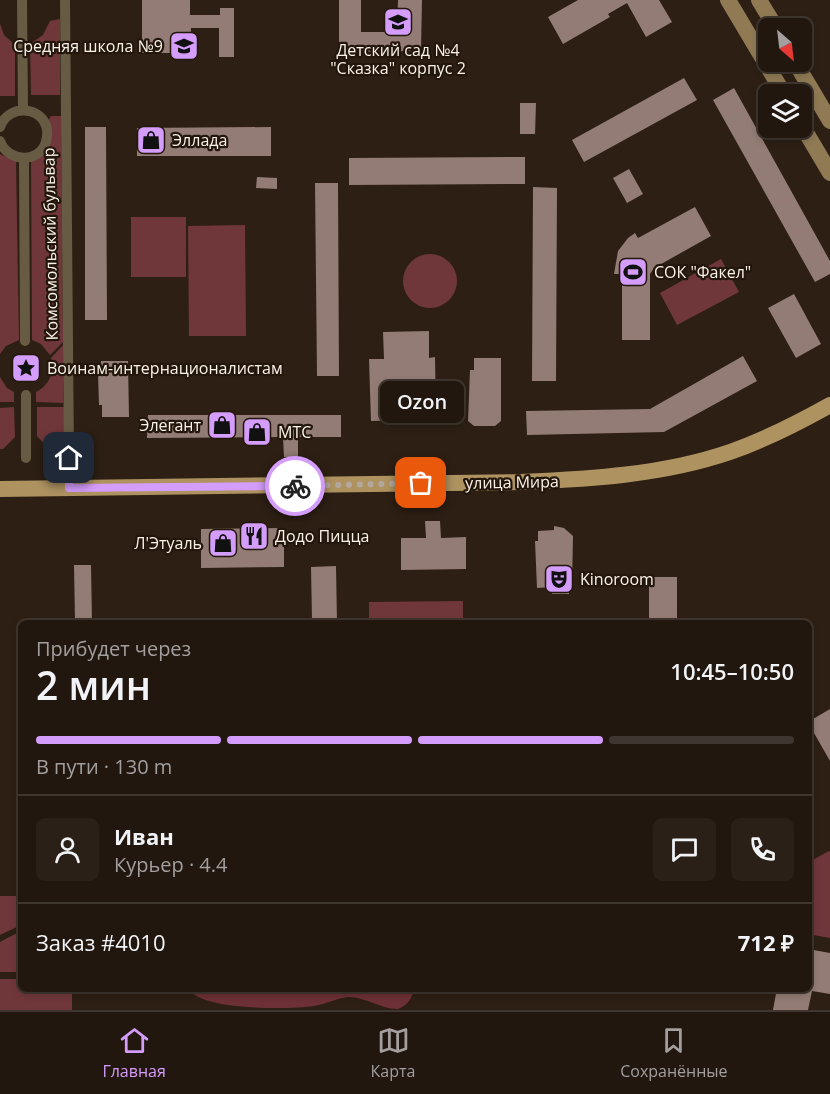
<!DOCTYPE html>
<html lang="ru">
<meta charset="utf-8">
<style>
:root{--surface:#22170f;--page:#2a2018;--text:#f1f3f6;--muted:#a29f9e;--line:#3f362f;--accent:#d49cfb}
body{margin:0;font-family:"Open Sans",sans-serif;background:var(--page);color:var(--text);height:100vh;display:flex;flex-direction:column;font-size:22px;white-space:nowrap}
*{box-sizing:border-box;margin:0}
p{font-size:20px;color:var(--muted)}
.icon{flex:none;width:33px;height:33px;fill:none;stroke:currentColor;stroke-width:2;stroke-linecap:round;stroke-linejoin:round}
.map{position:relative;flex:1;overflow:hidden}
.panel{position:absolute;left:18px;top:620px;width:794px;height:372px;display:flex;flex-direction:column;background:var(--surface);border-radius:9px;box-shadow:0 3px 9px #0003,0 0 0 2px var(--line)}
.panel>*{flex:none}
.needle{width:39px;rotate:152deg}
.tools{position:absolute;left:758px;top:18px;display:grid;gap:12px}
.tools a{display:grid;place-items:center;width:54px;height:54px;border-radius:9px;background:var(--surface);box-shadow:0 3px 9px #0003,0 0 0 2px var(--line);font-size:30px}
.pin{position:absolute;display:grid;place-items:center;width:51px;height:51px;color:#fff;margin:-26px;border-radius:12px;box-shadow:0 3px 9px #0006}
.courier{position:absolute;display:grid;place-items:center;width:60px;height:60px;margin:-30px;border:4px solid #d49cfb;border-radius:50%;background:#fff;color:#222;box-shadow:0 2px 8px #0007}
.bubble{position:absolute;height:42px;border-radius:9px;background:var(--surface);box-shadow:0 3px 9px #0003,0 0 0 2px var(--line);font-size:20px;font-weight:600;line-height:42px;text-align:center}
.head em{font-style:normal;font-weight:600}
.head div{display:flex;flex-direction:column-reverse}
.head{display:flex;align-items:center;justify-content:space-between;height:102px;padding:0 18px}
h1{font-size:39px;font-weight:600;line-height:45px}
.bar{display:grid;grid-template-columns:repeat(4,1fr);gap:9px 6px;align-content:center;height:72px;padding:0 18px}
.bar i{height:8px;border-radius:4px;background:var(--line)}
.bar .selected{background:var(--accent)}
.bar p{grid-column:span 4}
.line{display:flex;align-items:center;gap:15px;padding:0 18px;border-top:2px solid var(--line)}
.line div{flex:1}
.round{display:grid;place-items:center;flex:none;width:63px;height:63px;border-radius:9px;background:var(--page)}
.tab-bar{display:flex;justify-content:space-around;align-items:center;height:84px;border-top:2px solid var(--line);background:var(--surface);font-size:16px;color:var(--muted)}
.tab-bar a{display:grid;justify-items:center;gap:3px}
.tab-bar .selected{color:var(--accent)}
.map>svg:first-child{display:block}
</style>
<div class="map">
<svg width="830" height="1010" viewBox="0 0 830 1010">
<rect width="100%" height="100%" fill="#2d1f14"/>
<path fill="#70373b" d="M60,19V95H31L30,44L43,35L50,21Z
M0,24L4,35L15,45V96H0Z
M51,116H61L63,342L50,355L41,344L32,340L31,160L48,153V121Z
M0,154L16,161L19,340L6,346L0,354Z
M131,217H186V277H131Z
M245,225L246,336H189L188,226Z
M403 281a27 27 0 1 1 54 0a27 27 0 1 1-54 0Z
M721,259L739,292L677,325L660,293Z
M63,345V403L36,402V392C50,385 54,373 51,358Z
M0,377L7,388L14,392V402H0Z
M14,407L15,437L3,449H0V408Z
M37,407H64V448H48L37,436Z
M463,601V622H369V602Z
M829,851L830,852V938L808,934L809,862Z
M0,896H21V925L0,935Z
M21,931V972H0V942Z
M0,979H21V988L72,989V1010H0Z"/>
<path fill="#6d3036" d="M189,989V988L414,989C413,997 407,1006 398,1009C384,1010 365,997 349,997C337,998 326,1004 314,1006C287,1010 200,1010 189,989Z"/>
<path fill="#927c75" d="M142,0H190V15H220V8H234V57H219V28H191L190,53H142Z
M339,0H361V32H384L397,31L398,0H422L421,51L339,52Z
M578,0H659L672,22L646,37L627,3L608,14L610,17L563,44L548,17Z
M684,78L697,100L584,162L572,140Z
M734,88L830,261V274L815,282L713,100Z
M520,103H536L535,134H520Z
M85,127H106L107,320H85Z
M271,127V156H137V128Z
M525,157V184L349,185V158Z
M629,169L643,194L627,203L613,178Z
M257,177L277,178V189L256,188Z
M315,183H338L339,376H317Z
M533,187L557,188L556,381H532Z
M695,207L711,236L654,268L650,274V340H622V274H614L618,251L628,238L635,233L638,238Z
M794,294L821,344L796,358L768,308Z
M429,331V358L435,357L436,419L371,421L369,359H384L383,332Z
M743,356L757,381L664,432L527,435L526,411L650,409Z
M474,358H501V421L495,426H474L468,421L470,370H474Z
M101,361H128L129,417H102V405H99L98,373H101Z
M148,415H341V437H298V457H284L283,437L147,438Z
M425,521H440L441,538L466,537V569L401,570V538H426Z
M554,526L564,528L573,536L572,586H569V594H552V587L537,588L535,541H538V531L554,530Z
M284,528V567L201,568V529Z
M74,565H91L92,622H75Z
M336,566L337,622H312L311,567Z
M649,577H677V622H649Z
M830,709V761L814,733L808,737V722Z
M808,949L830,953V994L812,991L808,1010H773L777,988H808Z"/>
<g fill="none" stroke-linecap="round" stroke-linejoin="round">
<path stroke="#685b43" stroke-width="10" d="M22,0L23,109
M65,0L69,458
M0,127C9,101 50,107 47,136C45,163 9,165 0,141
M24,158L25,341
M26,395V458"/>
<path stroke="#685b43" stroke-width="14" d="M69,458V488"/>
<path stroke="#8f7a54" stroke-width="16" d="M728,0L784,94
M759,0L776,28
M795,62L830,121
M801,124L830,173"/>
<path stroke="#ae9361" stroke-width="16" d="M0,489L521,482C590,479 663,475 730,452C764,440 798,423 830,405"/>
</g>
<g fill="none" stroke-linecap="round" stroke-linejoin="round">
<path stroke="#b3a89f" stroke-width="6" stroke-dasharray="0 10.8" d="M295,486L421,483"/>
<path stroke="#d49cfb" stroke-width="8" d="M69,458V488L295,486"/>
</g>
<defs>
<g id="school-square" transform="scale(1.5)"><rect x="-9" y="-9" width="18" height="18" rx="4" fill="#d49cfb" stroke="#23160b"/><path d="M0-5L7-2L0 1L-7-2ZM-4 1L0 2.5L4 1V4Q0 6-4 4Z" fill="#111"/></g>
<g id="shop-square" transform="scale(1.5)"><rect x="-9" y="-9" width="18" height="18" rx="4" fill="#d49cfb" stroke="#23160b"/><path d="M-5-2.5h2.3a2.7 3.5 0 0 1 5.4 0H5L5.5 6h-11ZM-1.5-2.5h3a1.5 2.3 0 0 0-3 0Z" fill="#111"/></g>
<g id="stadium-square" transform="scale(1.5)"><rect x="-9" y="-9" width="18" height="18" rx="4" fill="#d49cfb" stroke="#23160b"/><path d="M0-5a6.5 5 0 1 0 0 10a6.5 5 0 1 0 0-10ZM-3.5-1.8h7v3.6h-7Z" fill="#111"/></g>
<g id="sight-square" transform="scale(1.5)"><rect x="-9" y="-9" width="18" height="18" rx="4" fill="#d49cfb" stroke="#23160b"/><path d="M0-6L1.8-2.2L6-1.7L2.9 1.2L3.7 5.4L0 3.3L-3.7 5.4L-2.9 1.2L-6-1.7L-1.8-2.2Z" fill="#111"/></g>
<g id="restaurant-square" transform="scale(1.5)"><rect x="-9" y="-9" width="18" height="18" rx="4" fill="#d49cfb" stroke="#23160b"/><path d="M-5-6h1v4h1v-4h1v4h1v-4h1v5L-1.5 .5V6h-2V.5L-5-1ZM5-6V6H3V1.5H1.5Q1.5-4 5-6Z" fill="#111"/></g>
<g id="theatre-square" transform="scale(1.5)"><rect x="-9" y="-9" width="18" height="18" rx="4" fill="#d49cfb" stroke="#23160b"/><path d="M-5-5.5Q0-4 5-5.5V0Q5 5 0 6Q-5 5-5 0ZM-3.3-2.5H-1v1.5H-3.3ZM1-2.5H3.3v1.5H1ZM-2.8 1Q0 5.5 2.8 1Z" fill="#111"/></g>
</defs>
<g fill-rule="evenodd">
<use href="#school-square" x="398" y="22"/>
<use href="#school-square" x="184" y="46"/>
<use href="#shop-square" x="151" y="140"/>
<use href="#stadium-square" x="633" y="272"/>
<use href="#sight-square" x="26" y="368"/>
<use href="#shop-square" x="222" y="425"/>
<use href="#shop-square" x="257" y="432"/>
<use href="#restaurant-square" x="254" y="536"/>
<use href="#shop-square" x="223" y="543"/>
<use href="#theatre-square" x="559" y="579"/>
</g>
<g text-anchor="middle" stroke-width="4.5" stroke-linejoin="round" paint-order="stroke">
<g font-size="16" fill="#fbf2ea" stroke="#23160b" text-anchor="start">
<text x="163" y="52" text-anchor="end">Средняя школа №9</text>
<text x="398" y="56" text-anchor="middle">Детский сад №4<tspan x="398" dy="18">"Сказка" корпус 2</tspan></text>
<text x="172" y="146">Эллада</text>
<text x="654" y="278">СОК "Факел"</text>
<text x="47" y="374">Воинам-интернационалистам</text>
<text x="201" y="431" text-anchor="end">Элегант</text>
<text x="278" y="438">МТС</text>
<text x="275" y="542">Додо Пицца</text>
<text x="202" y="549" text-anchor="end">Л'Этуаль</text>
<text x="580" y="585">Kinoroom</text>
</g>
<g font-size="16" fill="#fbf2ea" stroke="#23160b">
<text transform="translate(50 244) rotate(-91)" y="6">Комсомольский бульвар</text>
<text transform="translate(512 482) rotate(-1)" y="6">улица Мира</text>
</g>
</g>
</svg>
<div class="tools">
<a><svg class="needle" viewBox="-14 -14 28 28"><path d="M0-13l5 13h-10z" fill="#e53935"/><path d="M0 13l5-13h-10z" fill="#a29f9e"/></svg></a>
<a><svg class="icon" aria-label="layers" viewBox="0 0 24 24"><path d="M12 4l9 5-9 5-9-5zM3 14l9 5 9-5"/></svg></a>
</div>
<div class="pin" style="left:421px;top:483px;background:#ea580c"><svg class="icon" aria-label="bag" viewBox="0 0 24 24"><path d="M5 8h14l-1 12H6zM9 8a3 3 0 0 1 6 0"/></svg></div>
<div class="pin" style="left:69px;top:458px;background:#1f2937"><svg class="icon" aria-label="home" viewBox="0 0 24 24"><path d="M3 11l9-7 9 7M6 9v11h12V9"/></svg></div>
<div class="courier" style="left:295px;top:486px"><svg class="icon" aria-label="bike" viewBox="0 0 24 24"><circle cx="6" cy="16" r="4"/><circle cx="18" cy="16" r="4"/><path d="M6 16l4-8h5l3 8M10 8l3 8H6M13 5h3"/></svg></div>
<div class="bubble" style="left:380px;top:381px;width:84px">Ozon</div>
<section class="panel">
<div class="head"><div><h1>2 мин</h1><p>Прибудет через</p></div><em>10:45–10:50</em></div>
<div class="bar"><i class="selected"></i><i class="selected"></i><i class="selected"></i><i></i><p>В пути · 130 m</p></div>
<div class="line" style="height:108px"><a class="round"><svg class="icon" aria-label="person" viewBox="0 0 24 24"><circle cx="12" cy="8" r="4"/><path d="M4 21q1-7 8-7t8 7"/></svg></a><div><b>Иван</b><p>Курьер · 4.4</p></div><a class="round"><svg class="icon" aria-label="chat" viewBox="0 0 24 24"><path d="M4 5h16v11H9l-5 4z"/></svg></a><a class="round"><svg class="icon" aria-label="phone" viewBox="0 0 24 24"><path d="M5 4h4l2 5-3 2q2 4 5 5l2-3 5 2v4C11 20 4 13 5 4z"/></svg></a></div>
<div class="line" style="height:78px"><div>Заказ #4010</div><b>712 ₽</b></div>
</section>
</div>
<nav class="tab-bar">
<a class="selected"><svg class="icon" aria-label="home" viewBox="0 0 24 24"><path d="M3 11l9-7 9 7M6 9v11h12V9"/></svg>Главная</a>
<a><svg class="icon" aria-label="map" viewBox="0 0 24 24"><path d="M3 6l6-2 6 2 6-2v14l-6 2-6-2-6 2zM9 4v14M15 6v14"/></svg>Карта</a>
<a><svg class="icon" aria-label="saved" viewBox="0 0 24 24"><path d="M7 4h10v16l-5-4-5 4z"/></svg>Сохранённые</a>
</nav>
